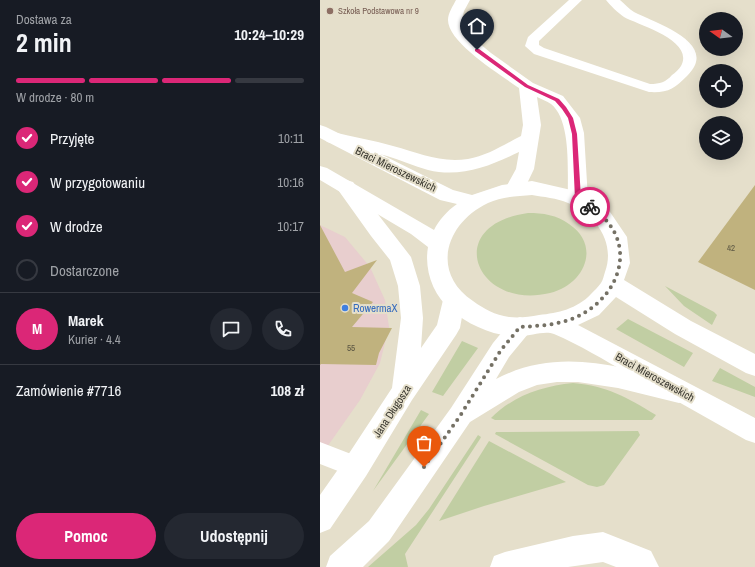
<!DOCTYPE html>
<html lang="pl">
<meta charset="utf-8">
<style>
:root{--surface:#171b24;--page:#242831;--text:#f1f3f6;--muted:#9ea1a6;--line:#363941;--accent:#db2777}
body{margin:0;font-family:"Archivo Narrow",sans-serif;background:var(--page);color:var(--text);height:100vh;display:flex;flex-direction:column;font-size:15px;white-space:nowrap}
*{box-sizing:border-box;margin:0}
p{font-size:13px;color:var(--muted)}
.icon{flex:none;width:22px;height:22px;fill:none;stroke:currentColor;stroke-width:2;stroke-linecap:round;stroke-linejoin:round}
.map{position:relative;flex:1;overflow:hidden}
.details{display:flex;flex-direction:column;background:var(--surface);width:320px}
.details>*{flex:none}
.needle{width:26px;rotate:285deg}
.buttons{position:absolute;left:379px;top:12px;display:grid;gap:8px}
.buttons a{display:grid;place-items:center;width:44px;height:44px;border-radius:50%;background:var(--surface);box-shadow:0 4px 16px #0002;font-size:20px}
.pin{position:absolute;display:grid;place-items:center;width:34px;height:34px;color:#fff;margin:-41px -17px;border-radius:50% 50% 50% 0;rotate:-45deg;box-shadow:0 0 4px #0007}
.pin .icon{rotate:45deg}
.courier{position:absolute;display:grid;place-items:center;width:40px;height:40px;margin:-20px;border:3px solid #db2777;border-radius:50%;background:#fff;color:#222;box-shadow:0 1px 5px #0007}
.head em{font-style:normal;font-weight:800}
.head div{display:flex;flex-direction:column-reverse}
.head{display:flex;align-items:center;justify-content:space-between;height:68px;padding:0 16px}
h1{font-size:26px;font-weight:800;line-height:30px}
.bar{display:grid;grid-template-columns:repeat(4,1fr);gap:6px 4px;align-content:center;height:48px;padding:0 16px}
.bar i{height:5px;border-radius:3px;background:var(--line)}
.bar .selected{background:var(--accent)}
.bar p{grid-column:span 4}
.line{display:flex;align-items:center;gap:10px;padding:0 16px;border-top:1px solid var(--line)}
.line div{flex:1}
.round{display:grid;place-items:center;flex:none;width:42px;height:42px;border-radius:21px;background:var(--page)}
ol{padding:0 16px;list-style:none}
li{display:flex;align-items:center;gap:12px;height:44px}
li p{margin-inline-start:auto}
li .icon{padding:4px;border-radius:50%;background:var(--accent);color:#fff;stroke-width:4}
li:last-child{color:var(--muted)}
li i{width:22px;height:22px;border:2px solid var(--line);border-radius:50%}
.action{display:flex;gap:8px;margin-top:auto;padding:8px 16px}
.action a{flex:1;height:46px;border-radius:24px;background:var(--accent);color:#fff;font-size:16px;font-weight:800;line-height:46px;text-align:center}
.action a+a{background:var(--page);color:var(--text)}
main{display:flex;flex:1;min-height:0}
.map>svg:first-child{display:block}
</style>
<main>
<section class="details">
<div class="head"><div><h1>2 min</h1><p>Dostawa za</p></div><em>10:24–10:29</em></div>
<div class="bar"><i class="selected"></i><i class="selected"></i><i class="selected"></i><i></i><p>W drodze · 80 m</p></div>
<ol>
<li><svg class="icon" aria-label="check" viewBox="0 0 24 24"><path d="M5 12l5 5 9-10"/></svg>Przyjęte<p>10:11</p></li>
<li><svg class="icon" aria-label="check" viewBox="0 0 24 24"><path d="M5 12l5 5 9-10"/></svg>W przygotowaniu<p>10:16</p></li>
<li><svg class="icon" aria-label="check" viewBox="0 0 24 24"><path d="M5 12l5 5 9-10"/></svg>W drodze<p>10:17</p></li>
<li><i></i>Dostarczone</li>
</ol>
<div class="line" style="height:72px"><b class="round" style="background:var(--accent);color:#fff">M</b><div><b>Marek</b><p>Kurier · 4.4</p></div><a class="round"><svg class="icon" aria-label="chat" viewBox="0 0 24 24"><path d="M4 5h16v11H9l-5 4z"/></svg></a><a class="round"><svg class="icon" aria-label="phone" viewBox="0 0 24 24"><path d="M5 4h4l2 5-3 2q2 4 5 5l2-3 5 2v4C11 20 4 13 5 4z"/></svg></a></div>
<div class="line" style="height:52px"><div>Zamówienie #7716</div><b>108 zł</b></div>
<div class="action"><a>Pomoc</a><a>Udostępnij</a></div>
</section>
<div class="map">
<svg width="435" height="567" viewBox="0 0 435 567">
<rect width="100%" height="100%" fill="#e5dfcb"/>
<path fill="#e8cece" d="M0,225L25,237L50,267L65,300L69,327L60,363L40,400L0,457Z"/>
<path fill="#c1cea3" d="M208,213C223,213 237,215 249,224C282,246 264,285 230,293C156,311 121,225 208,213Z
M345,286L394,312L397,315L392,325L364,306Z
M308,319L373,353L364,367L296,329Z
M142,341L158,348L123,396L112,392Z
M400,368L435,387V397L392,381Z
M253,383C288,386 306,397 336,415L332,420H175L171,418C193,396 222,386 253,383Z
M101,410L109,414L53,491Z
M318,431L320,435L284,485L277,487L268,485L175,434L176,432Z
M158,435L161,437L160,439L85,554L88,567H48L96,525L109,509Z
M169,441L246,482L164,506L119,521Z"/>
<path fill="#c0b27e" d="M435,185V290L378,262Z
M0,225L25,272L57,260L32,293L53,302L32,327L72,328L59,353L56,365L1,364L0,365Z"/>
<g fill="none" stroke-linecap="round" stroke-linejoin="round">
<path fill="#fff" fill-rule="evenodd" d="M249,0H262L219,41V45L224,48L330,84C340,84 346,82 352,75C355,73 359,69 361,66C375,40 318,25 304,17C298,13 290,5 286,0H300C305,4 309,9 314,12C335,23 401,43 367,76C354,89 348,93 329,92L214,54L205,46L208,37Z
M0,442L44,459L48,467L44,475L36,478L0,464Z"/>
<path fill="#fff" fill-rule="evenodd" d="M136,0H150L144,11L142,20L148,34L171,53L213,83L243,96L260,118L264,133L268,199L265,204L258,206L251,204L248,199C247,173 252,121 231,104C227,101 221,99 217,97L221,125L214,169L202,194L195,196L188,194L185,189L196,169L199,152C170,166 141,178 108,170C94,166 80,160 67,156C47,150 26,147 7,142L4,138L7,134L13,132C33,137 53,140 73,146C100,153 119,163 148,159C167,156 185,144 201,136L203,125L199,88C181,75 128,43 128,20C128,13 133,6 136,0Z
M283,532L331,551L339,567H296L283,562L248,567H170L174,556L185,552L253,536Z"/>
<path fill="#fff" fill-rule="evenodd" d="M26,180L33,182L91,257L100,286L103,318L101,348L117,325L123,300L126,294L134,291L142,294L145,300L140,328L136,335L92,400L46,476L10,529L0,533V495L26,458L72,388L81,318L78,286L70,260L51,236L16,187L19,182Z
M200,317L208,320L212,327L208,334L189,357L176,379C238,347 295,366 359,381L368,384L372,392L368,400L359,403L298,388L258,382H237L217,385L199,392L150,422L69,541L43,567H6L10,556L49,521L131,408L173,343L192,320Z"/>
<path fill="#fff" fill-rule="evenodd" d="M0,125L6,127L133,190L152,195L182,185L212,181L260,192L288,209L307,237L310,263L304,280L371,321L435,354V376L426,373L355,334L296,297L279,315L258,325L435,418V443L426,440C387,418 348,396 309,374C284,360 260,345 234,334C225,330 210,336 201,336C176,338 149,325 131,310C113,295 104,270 108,247L91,234L0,180V166L7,168L114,230C119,220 127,211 137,204L120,200L0,138ZM212,195C223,197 237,198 248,203C275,214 296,242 285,272C284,275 283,280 281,283C278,287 274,291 271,294C257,309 238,313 219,315C209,317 199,318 189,317C175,315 164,309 153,301C110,272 126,223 168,203C181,197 197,196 212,195Z"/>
</g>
<path fill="#db2777" d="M155,49H159L208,85L239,99L246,107L253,118L257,134L261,198L273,205V208H268L255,199L252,134L248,118L242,109L235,101L205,87L155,51Z"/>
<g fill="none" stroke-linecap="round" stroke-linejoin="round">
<path stroke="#757165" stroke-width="4" stroke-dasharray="0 7.2" d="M104,467L140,416L181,350L200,327C218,326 237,325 254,318C303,297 320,238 270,207"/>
</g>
<circle fill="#8d6e63" stroke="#e5dfcb" stroke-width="1.5" cx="10" cy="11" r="4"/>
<circle fill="#3f7fe0" stroke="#e5dfcb" stroke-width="1.5" cx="25" cy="308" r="4"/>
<g text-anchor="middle" stroke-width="4" stroke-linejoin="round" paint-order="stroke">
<g font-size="9" fill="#785e54" stroke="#e5dfcb" text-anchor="start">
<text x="18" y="14">Szkoła Podstawowa nr 9</text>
</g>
<g font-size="9" fill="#5a5542">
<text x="411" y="251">42</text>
<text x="31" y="351">55</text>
</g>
<g font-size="11" fill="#38362e" stroke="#e5dfcb">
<text transform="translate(76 169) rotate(26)" y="4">Braci Mieroszewskich</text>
<text transform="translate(335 377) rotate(29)" y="4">Braci Mieroszewskich</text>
<text transform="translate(72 411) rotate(-57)" y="4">Jana Długosza</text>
</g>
<g font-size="11" fill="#366cbe" stroke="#e5dfcb" text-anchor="start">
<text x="33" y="312">RowermaX</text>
</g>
</g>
</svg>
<div class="buttons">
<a><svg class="needle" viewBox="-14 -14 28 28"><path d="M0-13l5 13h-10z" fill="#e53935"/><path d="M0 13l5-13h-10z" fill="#9ea1a6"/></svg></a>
<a><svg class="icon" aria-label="locate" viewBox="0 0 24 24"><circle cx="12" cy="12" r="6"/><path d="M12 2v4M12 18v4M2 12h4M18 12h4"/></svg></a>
<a><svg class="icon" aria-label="layers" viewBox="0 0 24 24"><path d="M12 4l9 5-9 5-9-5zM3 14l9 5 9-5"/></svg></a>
</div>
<div class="pin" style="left:104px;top:467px;background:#ea580c"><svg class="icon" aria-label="bag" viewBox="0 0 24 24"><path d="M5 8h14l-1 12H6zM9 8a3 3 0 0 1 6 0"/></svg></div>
<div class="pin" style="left:157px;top:50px;background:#1f2937"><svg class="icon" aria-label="home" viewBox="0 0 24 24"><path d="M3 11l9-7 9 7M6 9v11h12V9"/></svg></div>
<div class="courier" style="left:270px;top:207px"><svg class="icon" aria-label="bike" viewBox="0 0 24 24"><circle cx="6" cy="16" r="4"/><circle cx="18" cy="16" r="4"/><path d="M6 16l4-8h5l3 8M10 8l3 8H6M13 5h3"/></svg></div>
</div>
</main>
